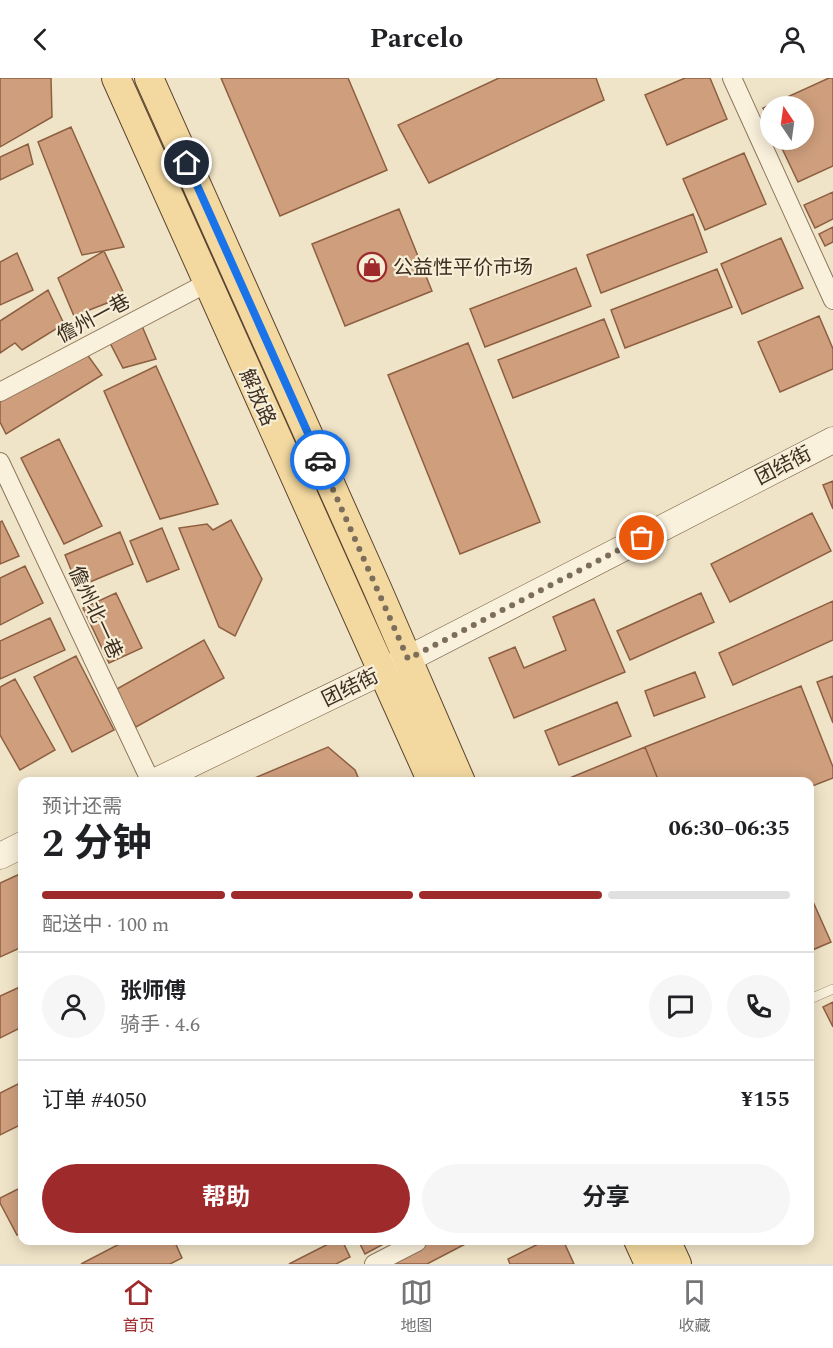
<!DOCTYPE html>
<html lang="zh">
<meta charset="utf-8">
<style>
:root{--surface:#fff;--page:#f6f6f6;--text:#202124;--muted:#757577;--line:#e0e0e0;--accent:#9e2a2b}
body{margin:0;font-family:Spectral,"Noto Sans SC",serif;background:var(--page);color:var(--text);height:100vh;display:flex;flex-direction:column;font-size:22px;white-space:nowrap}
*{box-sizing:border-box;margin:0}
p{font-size:20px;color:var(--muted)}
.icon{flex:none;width:33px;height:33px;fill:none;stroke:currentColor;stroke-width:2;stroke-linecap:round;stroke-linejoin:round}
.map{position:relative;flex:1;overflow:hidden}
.drawer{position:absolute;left:18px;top:699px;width:796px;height:468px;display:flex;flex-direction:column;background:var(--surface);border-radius:12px;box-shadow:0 3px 15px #0003}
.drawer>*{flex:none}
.needle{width:39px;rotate:347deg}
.tools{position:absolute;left:760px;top:18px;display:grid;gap:12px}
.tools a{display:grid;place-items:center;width:54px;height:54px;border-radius:50%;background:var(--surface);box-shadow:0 3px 15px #0003;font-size:30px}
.pin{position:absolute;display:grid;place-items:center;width:51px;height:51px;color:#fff;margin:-26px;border:3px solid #fff;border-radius:50%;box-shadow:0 2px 6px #0007}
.courier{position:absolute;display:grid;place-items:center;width:60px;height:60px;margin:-30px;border:4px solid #1a73e8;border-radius:50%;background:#fff;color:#222;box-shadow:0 2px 8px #0007}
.overview em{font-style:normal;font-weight:700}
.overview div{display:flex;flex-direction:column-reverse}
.overview{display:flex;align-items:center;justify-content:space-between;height:102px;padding:0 24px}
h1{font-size:39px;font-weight:700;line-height:45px}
.bar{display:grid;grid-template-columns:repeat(4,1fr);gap:9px 6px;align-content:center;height:72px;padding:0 24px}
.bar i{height:8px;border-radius:4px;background:var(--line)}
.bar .selected{background:var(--accent)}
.bar p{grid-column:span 4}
.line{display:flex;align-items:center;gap:15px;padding:0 24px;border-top:2px solid var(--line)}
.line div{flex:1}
.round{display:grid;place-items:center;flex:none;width:63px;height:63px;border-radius:32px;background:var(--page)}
.primary-button{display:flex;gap:12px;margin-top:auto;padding:12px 24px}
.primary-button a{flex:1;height:69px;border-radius:36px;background:var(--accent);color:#fff;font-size:24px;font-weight:700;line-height:69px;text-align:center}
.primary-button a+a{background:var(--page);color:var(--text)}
header{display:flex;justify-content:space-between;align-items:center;height:78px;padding:0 24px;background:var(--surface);font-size:27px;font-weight:700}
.tab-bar{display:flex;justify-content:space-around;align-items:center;height:84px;border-top:2px solid var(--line);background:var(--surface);font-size:16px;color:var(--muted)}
.tab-bar a{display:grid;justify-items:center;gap:3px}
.tab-bar .selected{color:var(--accent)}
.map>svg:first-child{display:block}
</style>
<header><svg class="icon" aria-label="back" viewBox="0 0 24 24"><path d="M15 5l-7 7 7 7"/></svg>Parcelo<svg class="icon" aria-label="person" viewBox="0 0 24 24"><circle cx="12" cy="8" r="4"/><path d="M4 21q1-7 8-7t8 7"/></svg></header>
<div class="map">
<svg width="833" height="1186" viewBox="0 0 833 1186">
<rect width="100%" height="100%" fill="#f0e4c8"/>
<path fill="#cf9f7d" stroke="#8d5f41" stroke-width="1.5" d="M0,0H51L52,39L0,69Z
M221,0H348L387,92L280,138Z
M499,0H596L604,22L429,105L398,47Z
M685,0H710L727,41L667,67L645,17Z
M829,0H833V88L798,104L778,62H804V28H771V46L763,30Z
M71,49L124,169L82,177L38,64Z
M28,66L33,86L0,102V79Z
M744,75L766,126L705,152L683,101Z
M833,114V141L815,150L804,127Z
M399,131L432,213L345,248L312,166Z
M693,136L707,174L601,215L587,177Z
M833,149V164L825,168L819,156Z
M781,160L803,210L742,236L721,186Z
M104,173L125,218L74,238L58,200Z
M17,175L33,212L0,227V184Z
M576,190L591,228L485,269L470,231Z
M717,191L732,229L625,270L611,232Z
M48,212L64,246L22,272L15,265L0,275V243Z
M819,238L833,271V291L780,314L758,264Z
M604,241L619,279L513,320L498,282Z
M142,248L156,281L123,290L109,263Z
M468,265L540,444L460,476L388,297Z
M86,275L102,297L6,356L0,344V321Z
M156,288L218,426L160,441L104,313Z
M59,361L102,448L64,466L21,380Z
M833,403V431L823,407Z
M812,435L831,473L730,524L711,486Z
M231,442L262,501L235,558L219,549L179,450L207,446L213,452Z
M2,443L19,478L0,486V444Z
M162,450L179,491L147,504L130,463Z
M120,454L133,486L78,509L65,477Z
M25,488L43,525L0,547V500Z
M116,515L142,570L109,585L83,530Z
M701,515L714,544L630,582L617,553Z
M594,521L625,594L514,640L489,580L515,569L524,590L566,572L553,539Z
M833,523V562L733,607L719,575Z
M50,540L65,572L0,601V563Z
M204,562L224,600L136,649L115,612Z
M76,578L114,652L72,674L34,599Z
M695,594L705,619L654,638L645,613Z
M833,598V645L817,604Z
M15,601L55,672L20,692L0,657V609Z
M801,608L833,689V700L810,709V704H659L645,669Z
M617,624L631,658L559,687L545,653Z
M328,669L355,692L360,704H245Z
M645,669L659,704H560Z
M22,795V869L0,879V805Z
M810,817L831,864L810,873Z
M22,908V949L0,960V918Z
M833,924V949L823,929Z
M22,1004V1046L0,1057V1015Z
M22,1109V1155L17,1157L0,1125V1120Z
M127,1162H174L182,1180L170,1186H81Z
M336,1162H342L350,1179L336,1186H289Z
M358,1162H391L365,1176Z
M416,1162H473L427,1186H383Z
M546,1162H563L574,1186H510L508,1181Z"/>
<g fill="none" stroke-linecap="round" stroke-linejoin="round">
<g stroke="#8d765c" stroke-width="10">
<path id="lane" d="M810,921L833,911"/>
</g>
<g stroke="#8d765c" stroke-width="20">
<path id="street" d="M732,0L833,222
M0,314L207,205
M0,384L151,704
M374,1186L417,1164"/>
</g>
<g stroke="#6f573f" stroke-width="27">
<path id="secondary" d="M154,704L408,581L833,362
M0,778L22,767"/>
</g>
<g stroke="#5b4430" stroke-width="30">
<path id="primary" d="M116,0L432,704
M149,0L377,510L461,704
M638,1162L649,1186
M666,1162L677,1186"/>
</g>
<use href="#lane" stroke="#faf1dc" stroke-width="9"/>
<use href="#street" stroke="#faf1dc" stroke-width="18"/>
<use href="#secondary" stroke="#faf1dc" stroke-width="26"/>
<use href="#primary" stroke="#f3d9a0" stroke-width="28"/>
</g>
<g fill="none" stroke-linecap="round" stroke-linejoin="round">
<path stroke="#7c6e5b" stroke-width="6" stroke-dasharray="0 10.8" d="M320,382L408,581L642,460"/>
<path stroke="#1a73e8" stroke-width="8" d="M187,85L320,382"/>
</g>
<defs>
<g id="shop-ring" transform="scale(1.5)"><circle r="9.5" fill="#f7eed8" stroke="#9e2a2b" stroke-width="1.5"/><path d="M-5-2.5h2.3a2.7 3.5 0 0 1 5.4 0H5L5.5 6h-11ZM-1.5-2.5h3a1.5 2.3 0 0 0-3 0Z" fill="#9e2a2b"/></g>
</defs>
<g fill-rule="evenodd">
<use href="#shop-ring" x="372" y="189"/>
</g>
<g text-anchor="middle" stroke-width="4.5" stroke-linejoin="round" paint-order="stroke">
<g font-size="20" fill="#3d2e20" stroke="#f7eed8" text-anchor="start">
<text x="393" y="196">公益性平价市场</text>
</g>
<g font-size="20" fill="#3d2e20" stroke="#f7eed8">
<text transform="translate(93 240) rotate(-28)" y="7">儋州一巷</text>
<text transform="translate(258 319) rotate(66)" y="7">解放路</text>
<text transform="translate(783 387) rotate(-27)" y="7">团结街</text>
<text transform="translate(96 534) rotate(65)" y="7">儋州北一巷</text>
<text transform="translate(350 609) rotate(-26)" y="7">团结街</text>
</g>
</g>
</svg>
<div class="tools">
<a><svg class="needle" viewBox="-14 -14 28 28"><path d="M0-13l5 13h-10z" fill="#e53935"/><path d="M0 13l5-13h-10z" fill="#757577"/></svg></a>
</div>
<div class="pin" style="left:642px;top:460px;background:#ea580c"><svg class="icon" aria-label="bag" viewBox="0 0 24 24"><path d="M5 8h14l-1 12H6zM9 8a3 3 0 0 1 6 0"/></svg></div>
<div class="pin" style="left:187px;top:85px;background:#1f2937"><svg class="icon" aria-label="home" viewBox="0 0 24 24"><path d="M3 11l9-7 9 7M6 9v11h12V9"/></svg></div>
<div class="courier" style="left:320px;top:382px"><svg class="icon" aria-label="car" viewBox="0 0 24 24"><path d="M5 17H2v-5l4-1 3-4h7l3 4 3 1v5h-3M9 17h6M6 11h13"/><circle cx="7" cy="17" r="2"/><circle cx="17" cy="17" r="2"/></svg></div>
<section class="drawer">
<div class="overview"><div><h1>2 分钟</h1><p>预计还需</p></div><em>06:30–06:35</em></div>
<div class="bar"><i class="selected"></i><i class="selected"></i><i class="selected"></i><i></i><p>配送中 · 100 m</p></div>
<div class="line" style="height:108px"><a class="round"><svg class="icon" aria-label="person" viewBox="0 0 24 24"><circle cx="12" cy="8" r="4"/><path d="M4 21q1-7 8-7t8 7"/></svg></a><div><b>张师傅</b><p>骑手 · 4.6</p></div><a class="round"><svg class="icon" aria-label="chat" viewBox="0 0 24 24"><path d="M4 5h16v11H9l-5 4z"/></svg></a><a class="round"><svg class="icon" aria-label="phone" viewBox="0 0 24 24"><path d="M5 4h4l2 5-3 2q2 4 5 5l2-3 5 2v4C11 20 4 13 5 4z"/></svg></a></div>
<div class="line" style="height:78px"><div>订单 #4050</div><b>¥155</b></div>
<div class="primary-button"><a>帮助</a><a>分享</a></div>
</section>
</div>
<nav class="tab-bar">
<a class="selected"><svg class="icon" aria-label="home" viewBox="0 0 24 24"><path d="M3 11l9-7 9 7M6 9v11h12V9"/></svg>首页</a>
<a><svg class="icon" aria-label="map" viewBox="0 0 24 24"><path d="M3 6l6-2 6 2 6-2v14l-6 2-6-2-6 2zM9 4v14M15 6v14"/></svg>地图</a>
<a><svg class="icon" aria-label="saved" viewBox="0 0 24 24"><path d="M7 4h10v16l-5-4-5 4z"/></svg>收藏</a>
</nav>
